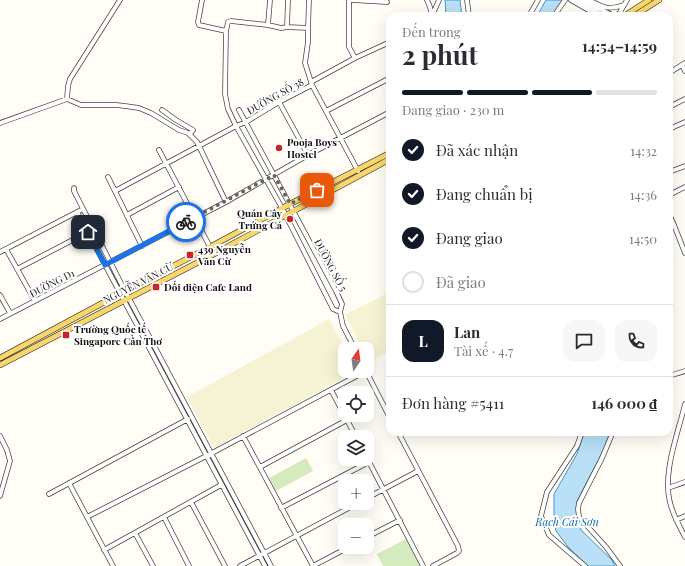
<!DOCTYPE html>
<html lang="vi">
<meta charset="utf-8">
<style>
:root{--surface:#fff;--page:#f7f7f7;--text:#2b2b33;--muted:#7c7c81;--line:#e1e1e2;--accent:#111827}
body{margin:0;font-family:"Playfair Display",serif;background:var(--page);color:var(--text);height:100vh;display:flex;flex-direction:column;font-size:15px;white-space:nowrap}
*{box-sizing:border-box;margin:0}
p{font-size:13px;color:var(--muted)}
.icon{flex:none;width:22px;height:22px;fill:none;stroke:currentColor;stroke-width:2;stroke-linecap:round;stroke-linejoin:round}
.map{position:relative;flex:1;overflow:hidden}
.panel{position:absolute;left:386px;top:12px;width:287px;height:424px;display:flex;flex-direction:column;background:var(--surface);border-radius:12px;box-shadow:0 4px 16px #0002}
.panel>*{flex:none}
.needle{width:26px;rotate:13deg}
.fabs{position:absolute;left:338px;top:342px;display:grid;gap:8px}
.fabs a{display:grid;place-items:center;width:36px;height:36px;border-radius:8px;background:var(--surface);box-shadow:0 4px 16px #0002;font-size:20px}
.pin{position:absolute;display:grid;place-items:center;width:34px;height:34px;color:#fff;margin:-17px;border-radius:8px;box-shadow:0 2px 6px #0006}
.courier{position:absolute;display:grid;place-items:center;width:40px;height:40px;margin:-20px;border:3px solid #1a73e8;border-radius:50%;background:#fff;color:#222;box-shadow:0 1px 5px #0007}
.headline em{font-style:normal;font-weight:700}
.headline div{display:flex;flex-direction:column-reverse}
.headline{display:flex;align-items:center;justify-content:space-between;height:68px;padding:0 16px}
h1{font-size:26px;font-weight:700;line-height:30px}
.bar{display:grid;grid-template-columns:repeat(4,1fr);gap:6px 4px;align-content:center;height:48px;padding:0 16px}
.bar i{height:5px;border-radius:3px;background:var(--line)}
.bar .selected{background:var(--accent)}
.bar p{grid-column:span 4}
.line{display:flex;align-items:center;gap:10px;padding:0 16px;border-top:1px solid var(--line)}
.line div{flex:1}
.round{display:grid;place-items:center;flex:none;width:42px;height:42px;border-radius:12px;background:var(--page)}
ol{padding:0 16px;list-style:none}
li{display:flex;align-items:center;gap:12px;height:44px}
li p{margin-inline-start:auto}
li .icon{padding:4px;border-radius:50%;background:var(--accent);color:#fff;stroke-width:4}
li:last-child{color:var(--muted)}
li i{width:22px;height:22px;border:2px solid var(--line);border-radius:50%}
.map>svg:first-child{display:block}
</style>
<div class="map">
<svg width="685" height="566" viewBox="0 0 685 566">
<rect width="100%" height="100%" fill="#fffdf5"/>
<path fill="#f6f3d4" d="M390,292V351L370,362L367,356V349H363L345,315Z
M329,319L346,349H345V371H357L214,448L187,397Z"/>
<path fill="#d5ebbd" d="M306,458L313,471L276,491L269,478Z
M406,539L420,566H383L377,554Z"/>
<path fill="#b9e0f7" stroke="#3f96cf" d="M445,0H460L462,16H446Z
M546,0H563L555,16H537Z
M584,432H610L604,449L577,501L581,530L612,560L615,566H588L568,547L556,531L554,521V494L577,454Z"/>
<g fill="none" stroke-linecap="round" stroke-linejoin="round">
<g stroke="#444" stroke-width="5.5">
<path id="minor" d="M202,0L198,22L199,25L226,31L225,94L228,109L236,126L282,208L333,309L340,312
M349,0V47L355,58L390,42
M352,0L387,2
M427,0L430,7L432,16
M467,0L469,16
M571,0L592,12L595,16
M576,0L604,16
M582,0L614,16
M589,0C604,8 608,10 624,5
M619,14L627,0
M432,16L439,0
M529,16L538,0
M554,16L565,0
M268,25L270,0
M287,27L288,0
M308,28V42L305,63L312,85L358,171
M226,31L228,22L231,21L268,25L281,28L287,27L308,28L309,0
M682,65L685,71
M669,73L685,63
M311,82L355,58
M67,99L68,86L70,79L120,0
M279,102L308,155
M669,107L685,99
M162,110L176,120L193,130L190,134
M239,110L336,291L342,304L340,312
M326,111L390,78
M0,123L67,99L81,105H116L125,106L139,108L151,113L179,130L188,133L197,142L199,146L226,202
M669,129L685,122
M159,150L210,247
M669,172L685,166
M108,177L142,246
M74,188V191L125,291L271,566
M115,191L236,126L246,122L279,102L312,85
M669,195L685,187
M77,212L265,566
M669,214L674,225L685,253
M127,215L179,187
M6,249L35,301
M0,252L83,209
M17,269L88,232
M0,295L10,313
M340,312L343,326L355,349
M0,319L226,202L308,155L390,112
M366,371L390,418
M669,376L685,371
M331,390L356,437
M685,404C678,434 661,475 671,506C674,517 680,527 685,537
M398,432L458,546L459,551L457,553L433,566
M582,432L577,446L547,492L541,516L549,535L585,566
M613,432L602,458L579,503L578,509L579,517L606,547L620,566
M0,436L7,450L10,461L0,496
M243,436L313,566
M367,458L423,566
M260,467L347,420
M69,483L113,566
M668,488L685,482
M49,494L188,419
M367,498L418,471
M191,502L225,566
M281,508L369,462
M87,517L212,453L366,371
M164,517L189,566
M676,520L685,516
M135,533L153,566
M367,537L400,520
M104,550L221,485
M240,566L358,503
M313,566L349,547"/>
</g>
<g stroke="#222" stroke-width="6">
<path id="major" d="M615,16L619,14L625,16
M624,16L649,0
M634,16L659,0
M0,358L125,291L210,247L290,204L390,153
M0,365L214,254L390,159"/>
</g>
<use href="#minor" stroke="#fff" stroke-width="4"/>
<use href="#major" stroke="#f9d66b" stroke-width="5"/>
</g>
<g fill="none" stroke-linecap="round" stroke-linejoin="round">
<path stroke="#646461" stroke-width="4" stroke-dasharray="0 7.2" d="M186,222L274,175L290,204L317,190"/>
<path stroke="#1a73e8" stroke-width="5" d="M88,232L105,265L186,222"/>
</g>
<g fill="#c4262e" stroke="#fff" stroke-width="1.5">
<circle cx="279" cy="148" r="4"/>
<circle cx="290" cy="219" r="4"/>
<rect x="186" y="251" width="8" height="8" rx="2"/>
<rect x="152" y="283" width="8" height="8" rx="2"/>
<rect x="62" y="331" width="8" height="8" rx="2"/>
</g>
<g text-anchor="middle" stroke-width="4" stroke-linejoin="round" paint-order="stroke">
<g font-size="10" fill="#111" stroke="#fff">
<text transform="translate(275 96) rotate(-29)" y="4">ĐƯỜNG SỐ 38</text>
<text transform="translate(331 265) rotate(62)" y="4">ĐƯỜNG SỐ 5</text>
<text transform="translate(52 283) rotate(-27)" y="4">ĐƯỜNG D1</text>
<text transform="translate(138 283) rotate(-27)" y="4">NGUYỄN VĂN CỪ</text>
</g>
<g font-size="10" font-weight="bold" fill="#111" stroke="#fff" text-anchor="start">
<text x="287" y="146">Pooja Boys<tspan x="287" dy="12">Hostel</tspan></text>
<text x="282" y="217" text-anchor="end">Quán Cây<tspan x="282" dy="12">Trứng Cá</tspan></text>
<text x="198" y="253">439 Nguyễn<tspan x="198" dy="12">Văn Cừ</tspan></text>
<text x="164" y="291">Đối diện Cafe Land</text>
<text x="74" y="333">Trường Quốc tế<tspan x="74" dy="12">Singapore Cần Thơ</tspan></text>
</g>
<g font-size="11" font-style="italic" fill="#1768a6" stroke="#fff">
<text x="567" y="526">Rạch Cái Sơn</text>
</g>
</g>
</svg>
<div class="fabs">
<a><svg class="needle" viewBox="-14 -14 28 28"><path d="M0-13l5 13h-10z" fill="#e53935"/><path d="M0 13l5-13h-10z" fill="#7c7c81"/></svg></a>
<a><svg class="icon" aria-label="locate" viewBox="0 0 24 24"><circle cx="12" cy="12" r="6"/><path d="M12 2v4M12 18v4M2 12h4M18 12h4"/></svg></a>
<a><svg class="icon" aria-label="layers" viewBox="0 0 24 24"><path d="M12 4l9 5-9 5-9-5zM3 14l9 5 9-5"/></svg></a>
<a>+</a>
<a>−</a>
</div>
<div class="pin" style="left:317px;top:190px;background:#ea580c"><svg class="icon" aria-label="bag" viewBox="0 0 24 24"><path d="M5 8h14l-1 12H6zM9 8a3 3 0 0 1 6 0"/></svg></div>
<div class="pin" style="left:88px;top:232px;background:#1f2937"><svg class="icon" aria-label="home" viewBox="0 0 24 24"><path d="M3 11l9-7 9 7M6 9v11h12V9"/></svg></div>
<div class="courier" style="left:186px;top:222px"><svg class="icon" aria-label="bike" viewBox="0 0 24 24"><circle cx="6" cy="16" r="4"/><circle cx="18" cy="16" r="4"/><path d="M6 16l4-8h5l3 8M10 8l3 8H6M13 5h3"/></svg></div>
<section class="panel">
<div class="headline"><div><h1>2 phút</h1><p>Đến trong</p></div><em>14:54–14:59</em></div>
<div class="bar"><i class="selected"></i><i class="selected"></i><i class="selected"></i><i></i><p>Đang giao · 230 m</p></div>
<ol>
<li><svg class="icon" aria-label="check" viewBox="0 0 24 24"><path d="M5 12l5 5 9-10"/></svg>Đã xác nhận<p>14:32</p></li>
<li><svg class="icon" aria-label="check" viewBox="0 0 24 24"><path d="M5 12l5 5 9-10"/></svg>Đang chuẩn bị<p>14:36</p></li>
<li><svg class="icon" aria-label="check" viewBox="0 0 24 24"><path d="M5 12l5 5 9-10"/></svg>Đang giao<p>14:50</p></li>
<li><i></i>Đã giao</li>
</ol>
<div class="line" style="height:72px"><b class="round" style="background:var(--accent);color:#fff">L</b><div><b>Lan</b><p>Tài xế · 4.7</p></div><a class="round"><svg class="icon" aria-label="chat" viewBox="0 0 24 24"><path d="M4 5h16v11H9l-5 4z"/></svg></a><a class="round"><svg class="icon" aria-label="phone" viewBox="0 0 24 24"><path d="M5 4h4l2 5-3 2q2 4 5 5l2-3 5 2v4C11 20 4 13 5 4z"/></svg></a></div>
<div class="line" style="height:52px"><div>Đơn hàng #5411</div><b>146 000 ₫</b></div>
</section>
</div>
